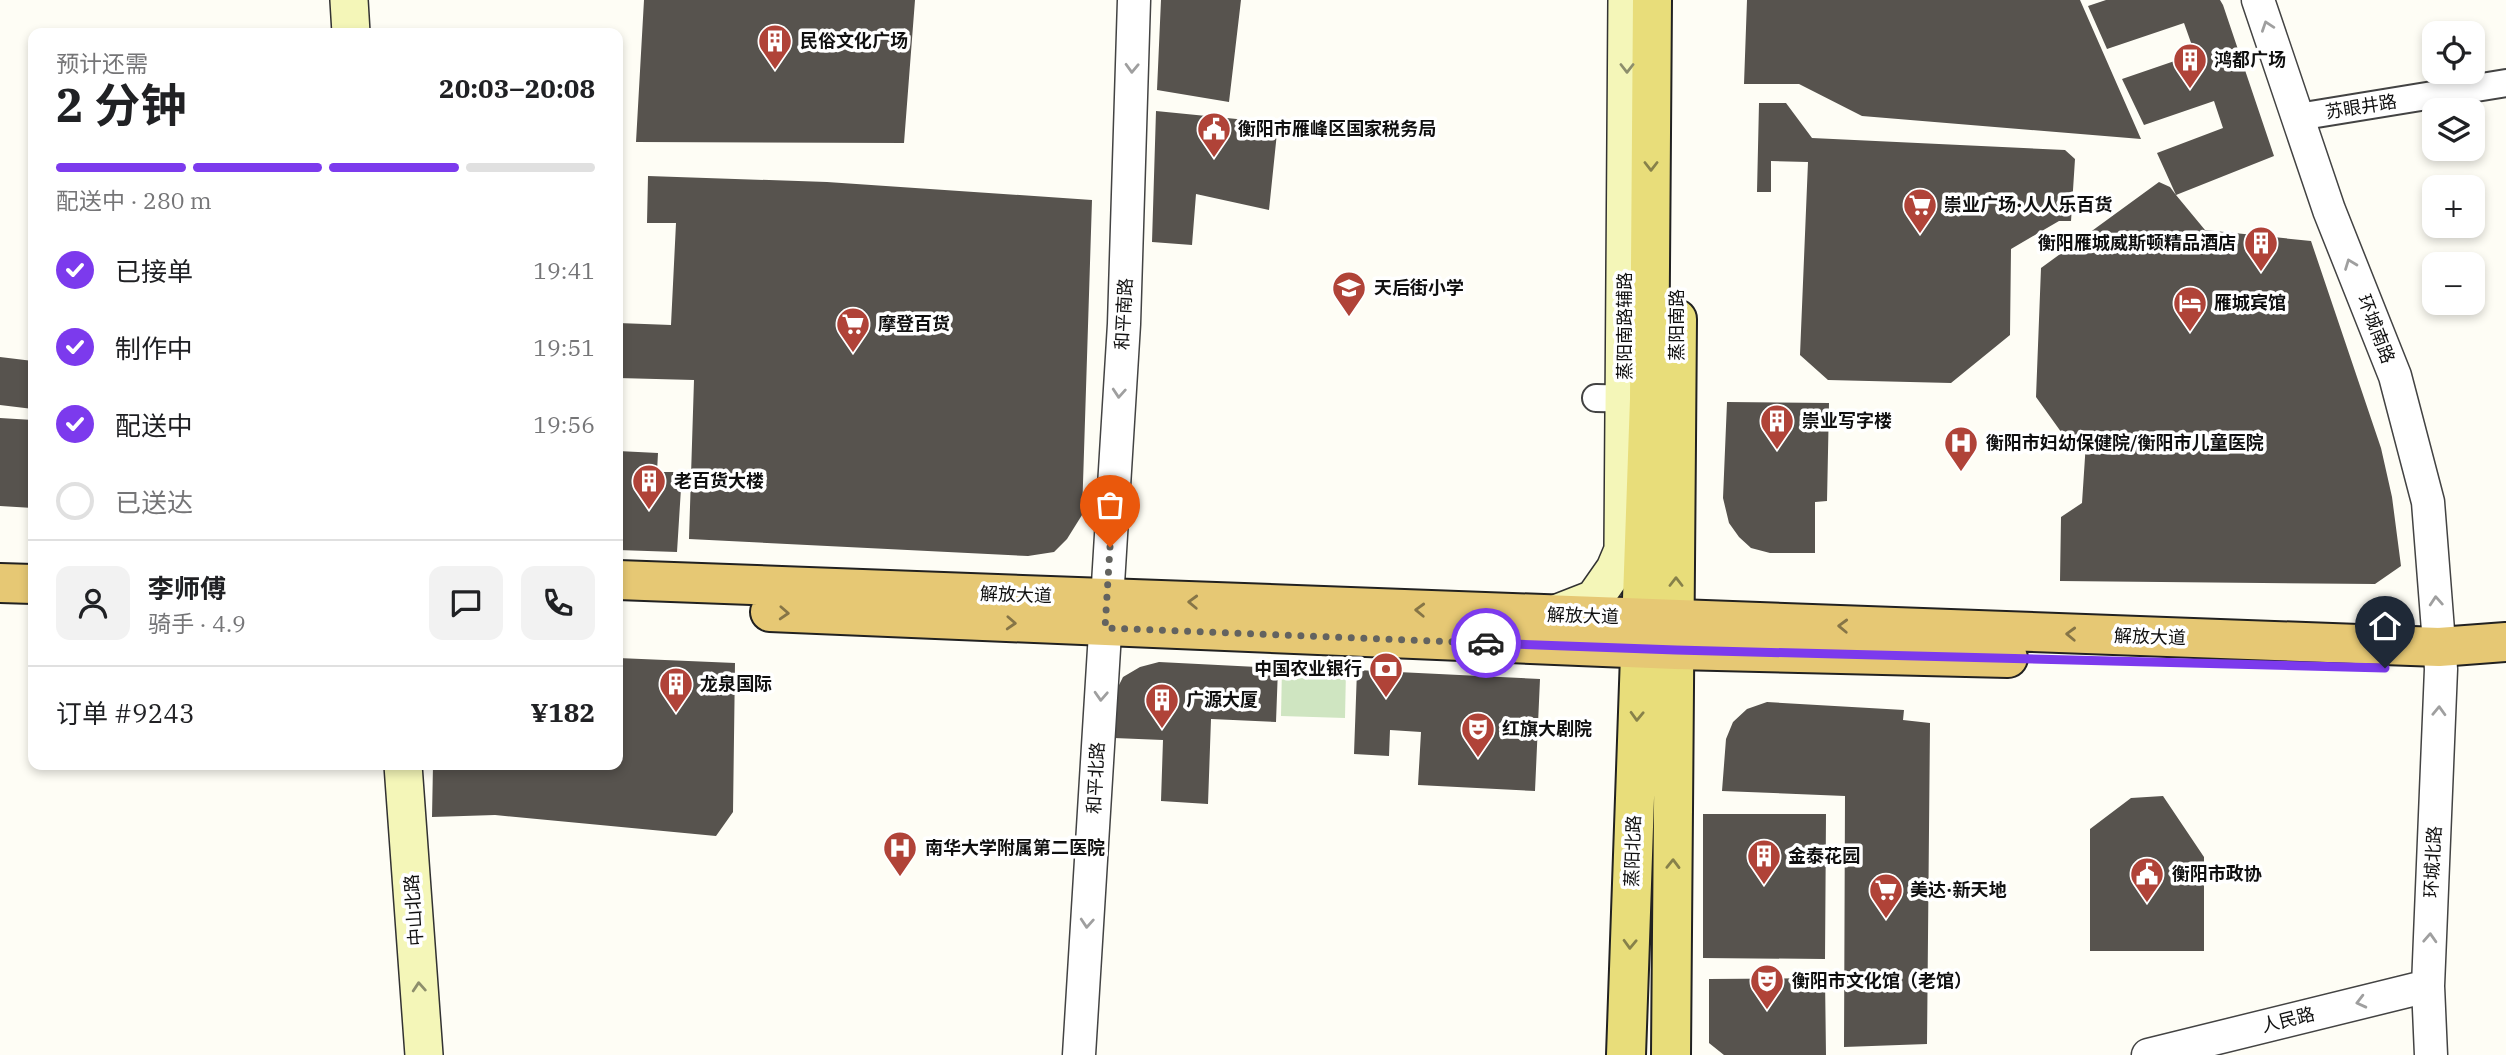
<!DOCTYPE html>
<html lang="zh">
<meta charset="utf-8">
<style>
:root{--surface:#fff;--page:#f2f2f2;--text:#202124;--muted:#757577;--line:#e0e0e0;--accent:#7c3aed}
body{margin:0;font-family:"IBM Plex Serif","Noto Sans SC",serif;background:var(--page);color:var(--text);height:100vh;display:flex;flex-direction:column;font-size:26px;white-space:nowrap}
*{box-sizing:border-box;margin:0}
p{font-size:23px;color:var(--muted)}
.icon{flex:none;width:38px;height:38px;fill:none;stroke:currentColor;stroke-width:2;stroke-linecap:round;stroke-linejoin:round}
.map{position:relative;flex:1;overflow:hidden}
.side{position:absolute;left:28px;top:28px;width:595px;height:742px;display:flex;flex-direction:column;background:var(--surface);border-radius:14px;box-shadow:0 4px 10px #0003}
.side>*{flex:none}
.controls{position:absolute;left:2422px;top:21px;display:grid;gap:14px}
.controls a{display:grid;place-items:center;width:63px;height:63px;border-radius:14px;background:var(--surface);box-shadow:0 4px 10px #0003;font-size:35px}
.pin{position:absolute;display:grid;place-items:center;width:60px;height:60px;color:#fff;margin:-72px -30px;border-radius:50% 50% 50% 0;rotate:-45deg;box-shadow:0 0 7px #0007}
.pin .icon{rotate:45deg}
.courier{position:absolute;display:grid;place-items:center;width:70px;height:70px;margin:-35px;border:5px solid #7c3aed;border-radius:50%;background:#fff;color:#222;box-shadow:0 2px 9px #0007}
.summary em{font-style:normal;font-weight:700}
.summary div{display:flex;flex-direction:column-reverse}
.summary{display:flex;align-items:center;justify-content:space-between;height:119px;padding:0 28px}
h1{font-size:46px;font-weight:700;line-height:52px}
.bar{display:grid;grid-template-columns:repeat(4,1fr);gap:10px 7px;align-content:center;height:84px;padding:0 28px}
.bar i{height:9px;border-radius:5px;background:var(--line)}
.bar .active{background:var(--accent)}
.bar p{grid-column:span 4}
.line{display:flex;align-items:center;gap:18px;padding:0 28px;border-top:2px solid var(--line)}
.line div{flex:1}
.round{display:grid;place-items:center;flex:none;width:74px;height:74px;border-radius:14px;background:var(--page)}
ol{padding:0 28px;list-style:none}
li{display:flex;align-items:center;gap:21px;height:77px}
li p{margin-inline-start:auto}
li .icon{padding:7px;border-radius:50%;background:var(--accent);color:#fff;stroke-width:4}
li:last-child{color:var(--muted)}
li i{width:38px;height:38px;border:4px solid var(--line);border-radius:50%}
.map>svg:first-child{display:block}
</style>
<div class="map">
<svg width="2506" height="1055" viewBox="0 0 2506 1055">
<rect width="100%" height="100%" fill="#fefdf5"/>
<path fill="#cfe5c1" d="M1282,668L1346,670L1345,718L1281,716Z"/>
<path fill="#57534e" d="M644,0H915L904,143L636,142Z
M1161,0H1241L1229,102L1157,90Z
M1747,0H2080L2141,139L1862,116L1799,84H1744Z
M2106,0H2220L2223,5L2274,156L2176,195L2205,230L2311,241L2381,448L2392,497L2401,566L2375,584L2060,581L2061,517L2082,503L2086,442L2064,436L2036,397L2041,268L2159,182L2170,187L2176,195L2157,153L2223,128L2214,101L2144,125L2122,79L2195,54L2184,23L2107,49L2088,6Z
M1759,103H1786L1812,138L2065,150L2075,159L2071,221H2059L2011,249L2010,335L1951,383L1828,380L1800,355L1808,162L1771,161V192H1757Z
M1156,111L1278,123L1269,210L1196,194L1192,245L1152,242Z
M648,176L827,182L1092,200L1082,515L1067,539L1054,552L1028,556L689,539L694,380L618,378V323L671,325L676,223H647Z
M0,357L33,361V409L0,405Z
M1727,402L1829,403L1827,501L1815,502V553H1770L1751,548L1739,537L1729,523L1723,498Z
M0,418L33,420V508L0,506Z
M618,451L658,453L657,472H682L677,552L618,550Z
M618,658L735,663L733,812L716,836L495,815L432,817L433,765H618Z
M1159,662L1278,668L1276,722L1211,719L1208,804L1161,801L1163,740L1114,738L1116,691L1123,677L1140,667Z
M1357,670L1540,679L1535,791L1418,785L1421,732L1390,730L1389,756L1354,754Z
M1767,702L1904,710L1903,720L1930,723L1927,1044L1844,1047L1845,796L1722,791L1726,739L1733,722L1747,709Z
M2163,796L2204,857V951H2090V829L2131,798Z
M1703,814H1826L1825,959L1703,958Z
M1825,978L1826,1055H1724L1709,1043V979Z"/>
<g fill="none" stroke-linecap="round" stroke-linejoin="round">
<g stroke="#434343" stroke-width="30">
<path id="minor" d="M2298,117L2506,83
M1596,398L1640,399"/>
</g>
<g stroke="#434343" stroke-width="35">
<path id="tertiary" d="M2258,0L2329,210L2395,376L2428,502L2441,669L2428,986L2431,1055
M1079,1055L1124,324L1134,0
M2148,1055L2428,986"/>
</g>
<g stroke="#323232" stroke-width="40">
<path id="secondary" d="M349,0L351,33
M1553,615L1594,599L1615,569L1623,550L1627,0
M403,765L424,1055"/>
</g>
<g stroke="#212121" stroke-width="42">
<path id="primary" d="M1626,1055L1649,399L1652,0
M1671,1055L1677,319"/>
</g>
<g stroke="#212121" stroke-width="42">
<path id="trunk" d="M618,580L2439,647L2506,642
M0,583L33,584
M770,612L1676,650L2008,658"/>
</g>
<use href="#minor" stroke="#fff" stroke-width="26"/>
<use href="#tertiary" stroke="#fff" stroke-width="32"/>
<use href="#secondary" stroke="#f4f6b8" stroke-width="37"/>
<use href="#primary" stroke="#e8dd7a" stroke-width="38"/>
<use href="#trunk" stroke="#e6c874" stroke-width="38"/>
</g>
<defs><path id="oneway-chevron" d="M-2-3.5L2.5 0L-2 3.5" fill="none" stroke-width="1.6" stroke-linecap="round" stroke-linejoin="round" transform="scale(1.75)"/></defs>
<g stroke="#9f9f9f">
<use href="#oneway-chevron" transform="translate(2267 26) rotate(-109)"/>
<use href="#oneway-chevron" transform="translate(1132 68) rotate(92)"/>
<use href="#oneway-chevron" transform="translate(2350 264) rotate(-111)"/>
<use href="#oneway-chevron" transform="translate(1119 393) rotate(94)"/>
<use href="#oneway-chevron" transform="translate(2436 601) rotate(-94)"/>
<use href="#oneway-chevron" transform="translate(1101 696) rotate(93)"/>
<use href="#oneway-chevron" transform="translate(2439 711) rotate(-88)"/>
<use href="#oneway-chevron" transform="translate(1087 923) rotate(94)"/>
<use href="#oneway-chevron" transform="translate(2430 938) rotate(-87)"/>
<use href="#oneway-chevron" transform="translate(2361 1002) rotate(166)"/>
</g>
<g stroke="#8d8e6c">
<use href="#oneway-chevron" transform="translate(1627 68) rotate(90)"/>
<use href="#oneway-chevron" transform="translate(419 987) rotate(-94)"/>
</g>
<g stroke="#87814a">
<use href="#oneway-chevron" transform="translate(1651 166) rotate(90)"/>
<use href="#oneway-chevron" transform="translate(1676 582) rotate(-90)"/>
<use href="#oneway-chevron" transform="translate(1637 716) rotate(92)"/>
<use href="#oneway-chevron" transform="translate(1673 864) rotate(-89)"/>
<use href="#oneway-chevron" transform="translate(1630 944) rotate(92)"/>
</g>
<g stroke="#867547">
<use href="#oneway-chevron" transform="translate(1193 602) rotate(-178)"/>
<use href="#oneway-chevron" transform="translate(1420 610) rotate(-178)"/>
<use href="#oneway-chevron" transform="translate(784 613) rotate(3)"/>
<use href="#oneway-chevron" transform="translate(1011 623) rotate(3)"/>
<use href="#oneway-chevron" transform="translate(1843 626) rotate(-178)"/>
<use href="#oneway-chevron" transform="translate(2071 634) rotate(-178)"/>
</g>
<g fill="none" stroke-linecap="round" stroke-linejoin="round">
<path stroke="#636360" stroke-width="7" stroke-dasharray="0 12.6" d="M1110,547L1105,628L1486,643"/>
<path stroke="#7c3aed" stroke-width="9" d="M1486,643L1676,650L2385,668"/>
</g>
<defs>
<g id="building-pin" transform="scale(1.75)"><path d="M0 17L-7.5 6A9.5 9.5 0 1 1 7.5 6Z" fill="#b04338" stroke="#fff"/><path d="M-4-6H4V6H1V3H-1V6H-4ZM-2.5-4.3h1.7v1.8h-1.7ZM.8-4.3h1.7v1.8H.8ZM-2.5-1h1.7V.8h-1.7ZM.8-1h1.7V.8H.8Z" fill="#fff"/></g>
<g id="civic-pin" transform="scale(1.75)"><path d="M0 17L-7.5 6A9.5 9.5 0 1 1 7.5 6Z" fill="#b04338" stroke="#fff"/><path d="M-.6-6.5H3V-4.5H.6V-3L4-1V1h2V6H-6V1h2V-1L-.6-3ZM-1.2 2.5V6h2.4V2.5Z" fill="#fff"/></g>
<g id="supermarket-pin" transform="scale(1.75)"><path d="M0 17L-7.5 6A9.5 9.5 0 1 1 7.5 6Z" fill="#b04338" stroke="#fff"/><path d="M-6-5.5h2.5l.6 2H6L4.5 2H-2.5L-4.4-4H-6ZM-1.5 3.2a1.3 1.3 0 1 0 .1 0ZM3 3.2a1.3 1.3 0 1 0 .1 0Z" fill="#fff"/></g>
<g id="school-pin" transform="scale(1.75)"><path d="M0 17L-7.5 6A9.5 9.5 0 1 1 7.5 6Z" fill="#b04338" stroke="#fff"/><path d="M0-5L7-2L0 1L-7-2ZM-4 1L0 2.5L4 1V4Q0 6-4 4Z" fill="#fff"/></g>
<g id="hotel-pin" transform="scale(1.75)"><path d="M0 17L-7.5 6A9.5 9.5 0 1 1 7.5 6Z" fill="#b04338" stroke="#fff"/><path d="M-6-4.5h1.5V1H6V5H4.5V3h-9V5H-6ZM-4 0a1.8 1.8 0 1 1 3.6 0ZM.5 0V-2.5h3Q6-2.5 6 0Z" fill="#fff"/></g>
<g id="hospital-pin" transform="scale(1.75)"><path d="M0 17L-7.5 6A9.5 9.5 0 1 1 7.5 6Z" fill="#b04338" stroke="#fff"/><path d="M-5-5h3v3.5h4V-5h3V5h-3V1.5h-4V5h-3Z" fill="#fff"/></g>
<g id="bank-pin" transform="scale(1.75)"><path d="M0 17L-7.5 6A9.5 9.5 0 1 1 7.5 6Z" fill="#b04338" stroke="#fff"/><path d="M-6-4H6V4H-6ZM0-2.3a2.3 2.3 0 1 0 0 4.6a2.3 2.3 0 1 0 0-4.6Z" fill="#fff"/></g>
<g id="theatre-pin" transform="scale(1.75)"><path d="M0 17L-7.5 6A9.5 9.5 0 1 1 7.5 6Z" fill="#b04338" stroke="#fff"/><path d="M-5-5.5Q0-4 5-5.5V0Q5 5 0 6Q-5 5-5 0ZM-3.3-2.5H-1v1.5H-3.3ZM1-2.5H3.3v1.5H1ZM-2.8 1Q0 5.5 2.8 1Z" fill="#fff"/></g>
</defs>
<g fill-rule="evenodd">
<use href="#building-pin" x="775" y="41"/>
<use href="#building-pin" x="2190" y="60"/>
<use href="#civic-pin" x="1214" y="129"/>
<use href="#supermarket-pin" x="1920" y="205"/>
<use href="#building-pin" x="2261" y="243"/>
<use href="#school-pin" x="1349" y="288"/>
<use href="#hotel-pin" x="2190" y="303"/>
<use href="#supermarket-pin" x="853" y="324"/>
<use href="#building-pin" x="1777" y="421"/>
<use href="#hospital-pin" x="1961" y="443"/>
<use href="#building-pin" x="649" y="481"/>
<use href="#bank-pin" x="1386" y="669"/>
<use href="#building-pin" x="676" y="684"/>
<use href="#building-pin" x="1162" y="700"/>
<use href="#theatre-pin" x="1478" y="729"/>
<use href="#hospital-pin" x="900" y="848"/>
<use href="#building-pin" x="1764" y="856"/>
<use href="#civic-pin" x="2147" y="874"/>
<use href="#supermarket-pin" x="1886" y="890"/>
<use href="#theatre-pin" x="1767" y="981"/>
</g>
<g text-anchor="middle" stroke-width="7" stroke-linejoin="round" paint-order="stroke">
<g font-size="18" font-weight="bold" fill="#101010" stroke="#fff" text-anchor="start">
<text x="800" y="47">民俗文化广场</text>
<text x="2214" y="66">鸿都广场</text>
<text x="1238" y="135">衡阳市雁峰区国家税务局</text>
<text x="1944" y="211">崇业广场·人人乐百货</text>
<text x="2236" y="249" text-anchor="end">衡阳雁城威斯顿精品酒店</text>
<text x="1374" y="294">天后街小学</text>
<text x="2214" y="309">雁城宾馆</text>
<text x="878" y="330">摩登百货</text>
<text x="1802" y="427">崇业写字楼</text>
<text x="1986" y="449">衡阳市妇幼保健院/衡阳市儿童医院</text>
<text x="674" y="487">老百货大楼</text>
<text x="1362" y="675" text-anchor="end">中国农业银行</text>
<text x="700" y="690">龙泉国际</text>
<text x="1186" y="706">广源大厦</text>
<text x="1502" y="735">红旗大剧院</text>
<text x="925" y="854">南华大学附属第二医院</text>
<text x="1788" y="862">金泰花园</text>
<text x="2172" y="880">衡阳市政协</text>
<text x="1910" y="896">美达·新天地</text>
<text x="1792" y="987">衡阳市文化馆（老馆）</text>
</g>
<g font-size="18" fill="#101010" stroke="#fff">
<text transform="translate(2361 107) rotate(-9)" y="6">苏眼井路</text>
<text transform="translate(1124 314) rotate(-87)" y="6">和平南路</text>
<text transform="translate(1677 325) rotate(-90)" y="6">蒸阳南路</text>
<text transform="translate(1625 326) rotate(-90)" y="6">蒸阳南路辅路</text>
<text transform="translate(2376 329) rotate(69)" y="6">环城南路</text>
<text transform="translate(1016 595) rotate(2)" y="6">解放大道</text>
<text transform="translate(1583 616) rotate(2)" y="6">解放大道</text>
<text transform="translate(2150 637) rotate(2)" y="6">解放大道</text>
<text transform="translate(1096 778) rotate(-87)" y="6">和平北路</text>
<text transform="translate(1633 851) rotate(-88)" y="6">蒸阳北路</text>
<text transform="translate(2433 862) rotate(-87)" y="6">环城北路</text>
<text transform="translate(414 910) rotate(-94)" y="6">中山北路</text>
<text transform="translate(2288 1020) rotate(-14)" y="6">人民路</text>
</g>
</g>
</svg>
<div class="controls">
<a><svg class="icon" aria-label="locate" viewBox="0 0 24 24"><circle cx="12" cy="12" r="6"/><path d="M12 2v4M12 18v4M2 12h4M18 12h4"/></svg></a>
<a><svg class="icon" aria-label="layers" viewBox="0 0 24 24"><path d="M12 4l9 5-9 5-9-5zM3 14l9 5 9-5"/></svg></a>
<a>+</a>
<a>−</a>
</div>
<div class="pin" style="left:1110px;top:547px;background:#ea580c"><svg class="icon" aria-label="bag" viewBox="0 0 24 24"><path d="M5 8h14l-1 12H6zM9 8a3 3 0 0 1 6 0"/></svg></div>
<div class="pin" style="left:2385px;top:668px;background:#1f2937"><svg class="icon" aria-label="home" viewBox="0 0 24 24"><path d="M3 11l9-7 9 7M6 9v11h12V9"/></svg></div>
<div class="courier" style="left:1486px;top:643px"><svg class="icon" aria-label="car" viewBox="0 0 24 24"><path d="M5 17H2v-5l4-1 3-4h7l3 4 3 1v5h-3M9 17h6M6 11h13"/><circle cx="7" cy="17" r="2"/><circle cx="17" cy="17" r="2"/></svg></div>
<section class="side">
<div class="summary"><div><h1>2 分钟</h1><p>预计还需</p></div><em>20:03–20:08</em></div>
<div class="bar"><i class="active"></i><i class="active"></i><i class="active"></i><i></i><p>配送中 · 280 m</p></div>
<ol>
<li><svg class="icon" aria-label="check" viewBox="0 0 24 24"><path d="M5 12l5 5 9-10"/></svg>已接单<p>19:41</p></li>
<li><svg class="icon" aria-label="check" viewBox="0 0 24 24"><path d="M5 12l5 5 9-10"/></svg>制作中<p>19:51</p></li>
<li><svg class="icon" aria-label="check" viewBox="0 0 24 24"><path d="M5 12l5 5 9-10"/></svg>配送中<p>19:56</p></li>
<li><i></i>已送达</li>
</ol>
<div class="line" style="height:126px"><a class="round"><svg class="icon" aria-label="person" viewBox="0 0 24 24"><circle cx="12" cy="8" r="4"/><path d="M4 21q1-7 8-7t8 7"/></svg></a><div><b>李师傅</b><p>骑手 · 4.9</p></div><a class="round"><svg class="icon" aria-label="chat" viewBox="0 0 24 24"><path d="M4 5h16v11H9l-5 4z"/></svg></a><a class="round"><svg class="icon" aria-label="phone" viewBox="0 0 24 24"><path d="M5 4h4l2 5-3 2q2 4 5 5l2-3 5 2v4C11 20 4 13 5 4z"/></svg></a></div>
<div class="line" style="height:91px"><div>订单 #9243</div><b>¥182</b></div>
</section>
</div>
